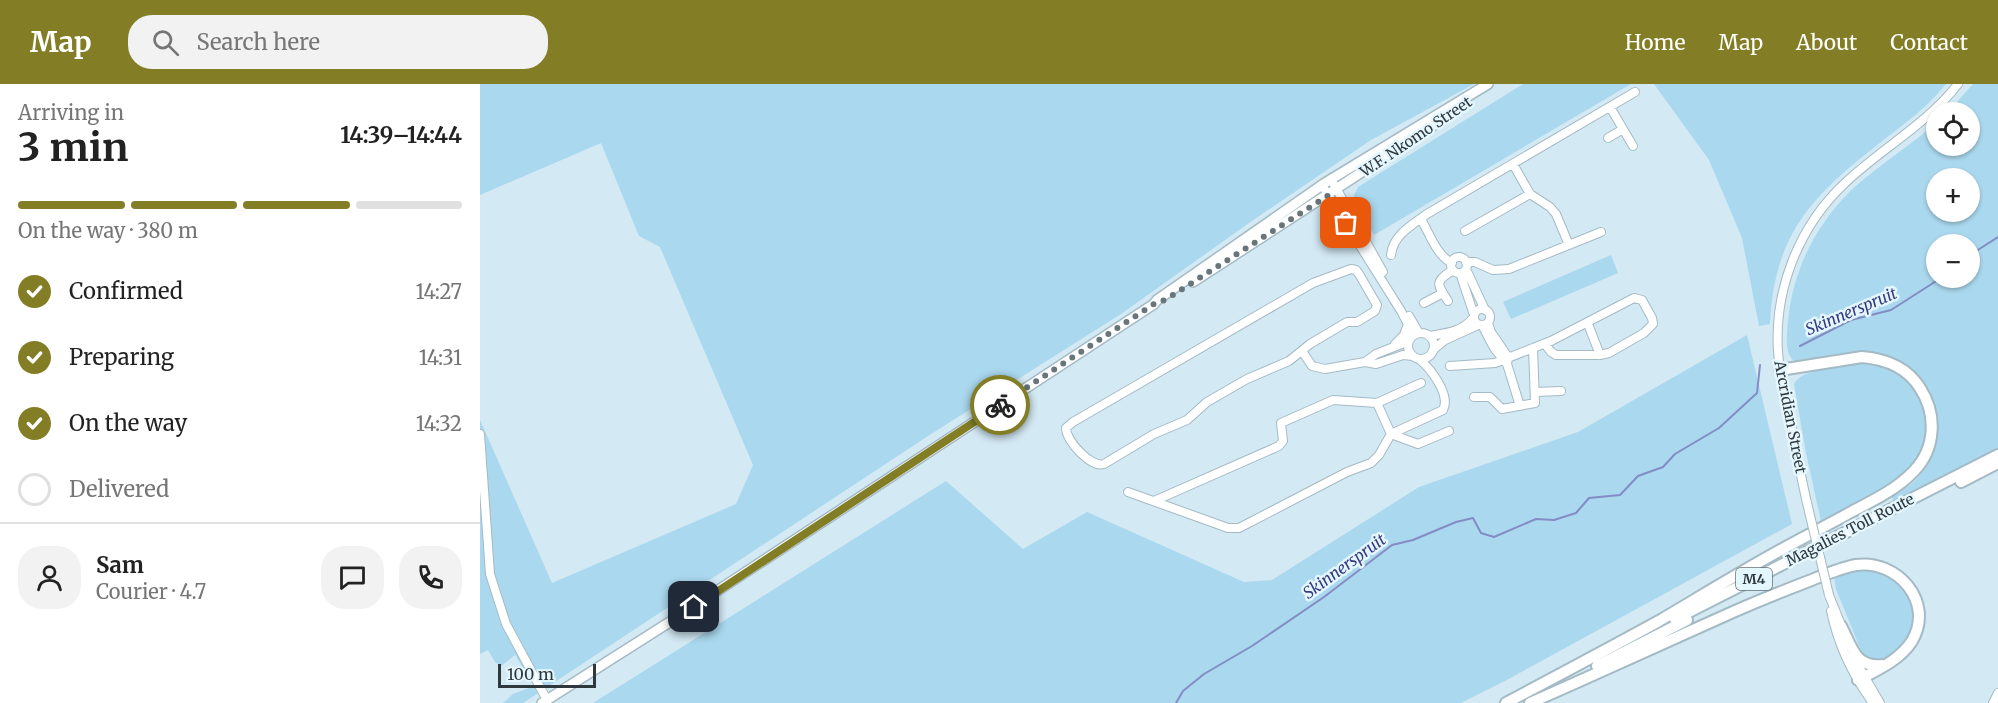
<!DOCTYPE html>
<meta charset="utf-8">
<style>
:root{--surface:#fff;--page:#f2f2f2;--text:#222;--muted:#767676;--line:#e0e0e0;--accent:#837e25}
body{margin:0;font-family:Merriweather,serif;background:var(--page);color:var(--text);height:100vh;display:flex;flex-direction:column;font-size:22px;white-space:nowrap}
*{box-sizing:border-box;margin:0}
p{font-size:20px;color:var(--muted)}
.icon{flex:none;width:33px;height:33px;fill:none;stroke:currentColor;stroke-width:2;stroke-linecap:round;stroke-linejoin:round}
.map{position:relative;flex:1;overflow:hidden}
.panel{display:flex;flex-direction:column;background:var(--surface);width:480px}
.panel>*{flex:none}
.controls{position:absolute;left:1446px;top:18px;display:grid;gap:12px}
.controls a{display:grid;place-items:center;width:54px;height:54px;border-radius:50%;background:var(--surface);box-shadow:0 2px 4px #0004;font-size:30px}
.scale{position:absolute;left:18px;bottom:15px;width:98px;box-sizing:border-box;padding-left:6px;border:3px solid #2f383c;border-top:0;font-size:16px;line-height:21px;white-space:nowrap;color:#2f383c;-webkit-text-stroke:4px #e4f6fe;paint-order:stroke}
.pin{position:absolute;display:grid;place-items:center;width:51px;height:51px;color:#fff;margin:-26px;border-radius:12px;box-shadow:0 3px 9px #0006}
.courier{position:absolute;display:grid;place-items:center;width:60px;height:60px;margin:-30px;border:4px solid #837e25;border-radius:50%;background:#fff;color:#222;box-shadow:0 2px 8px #0007}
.headline em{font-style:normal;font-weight:700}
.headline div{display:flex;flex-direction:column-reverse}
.headline{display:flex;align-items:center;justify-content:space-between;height:102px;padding:0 18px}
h1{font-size:39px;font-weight:700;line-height:45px}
.bar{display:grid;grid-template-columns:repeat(4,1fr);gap:9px 6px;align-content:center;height:72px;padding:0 18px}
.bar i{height:8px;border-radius:4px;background:var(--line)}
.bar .current{background:var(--accent)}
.bar p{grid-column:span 4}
.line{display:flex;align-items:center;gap:15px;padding:0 18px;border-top:2px solid var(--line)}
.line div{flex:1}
.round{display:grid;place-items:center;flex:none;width:63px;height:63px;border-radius:24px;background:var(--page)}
ol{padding:0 18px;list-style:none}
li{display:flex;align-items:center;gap:18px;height:66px}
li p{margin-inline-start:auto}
li .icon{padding:6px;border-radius:50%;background:var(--accent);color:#fff;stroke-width:4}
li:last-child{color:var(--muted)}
li i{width:33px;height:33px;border:3px solid var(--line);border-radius:50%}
header{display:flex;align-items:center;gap:36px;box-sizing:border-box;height:84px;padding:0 30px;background:var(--accent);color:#fff}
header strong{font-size:28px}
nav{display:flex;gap:33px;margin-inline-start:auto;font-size:21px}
.search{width:420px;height:54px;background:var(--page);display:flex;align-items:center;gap:15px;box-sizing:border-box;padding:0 21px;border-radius:24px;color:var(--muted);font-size:22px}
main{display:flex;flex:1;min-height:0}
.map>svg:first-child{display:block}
</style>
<header>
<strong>Map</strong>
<div class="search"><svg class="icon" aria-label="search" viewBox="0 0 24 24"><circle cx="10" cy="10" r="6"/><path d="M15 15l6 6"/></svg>Search here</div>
<nav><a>Home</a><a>Map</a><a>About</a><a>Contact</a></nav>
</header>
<main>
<section class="panel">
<div class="headline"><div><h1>3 min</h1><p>Arriving in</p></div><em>14:39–14:44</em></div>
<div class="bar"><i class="current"></i><i class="current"></i><i class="current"></i><i></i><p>On the way · 380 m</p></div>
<ol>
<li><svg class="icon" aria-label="check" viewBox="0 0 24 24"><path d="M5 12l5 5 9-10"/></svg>Confirmed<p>14:27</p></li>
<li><svg class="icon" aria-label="check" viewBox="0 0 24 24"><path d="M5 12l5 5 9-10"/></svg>Preparing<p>14:31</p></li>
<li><svg class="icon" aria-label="check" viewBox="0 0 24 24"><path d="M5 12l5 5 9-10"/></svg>On the way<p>14:32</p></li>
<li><i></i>Delivered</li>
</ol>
<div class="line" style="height:108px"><a class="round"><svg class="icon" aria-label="person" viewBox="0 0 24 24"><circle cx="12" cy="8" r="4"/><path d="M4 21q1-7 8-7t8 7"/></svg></a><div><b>Sam</b><p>Courier · 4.7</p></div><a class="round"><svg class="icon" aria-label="chat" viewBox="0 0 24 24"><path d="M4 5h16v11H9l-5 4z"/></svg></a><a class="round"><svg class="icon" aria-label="phone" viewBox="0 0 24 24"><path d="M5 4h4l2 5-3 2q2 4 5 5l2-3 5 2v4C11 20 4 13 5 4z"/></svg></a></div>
</section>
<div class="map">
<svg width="1518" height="619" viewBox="0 0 1518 619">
<rect width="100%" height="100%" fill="#d3e9f4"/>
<path fill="#aad8ee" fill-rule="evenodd" d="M0,0H994L891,56L769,139L641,230L448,352L43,619H23L33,610L54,602L35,571L21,582L15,578L8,566L0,570V336L72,499L256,420L273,381L180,163L159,152L121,59L0,111Z
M1043,0H1151L894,151L874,116V111L878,103Z
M1174,0H1466C1448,23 1424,40 1401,58C1333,111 1294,149 1290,240L1279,242L1262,154L1229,76Z
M1493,0H1518V364L1414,417L1411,413C1423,406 1435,399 1443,387C1475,345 1452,282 1400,270C1370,262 1342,281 1314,277C1304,269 1307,250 1308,238C1312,186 1338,136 1377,101C1402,79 1431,61 1456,39V62H1490V28H1468ZM1456,94H1490V128H1456ZM1456,160H1490V194H1456Z
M1131,171L1138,189L1031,235L1023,218Z
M1267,251L1312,440L1025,597L981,619H113L466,397L543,465L607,428L764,498L792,496L939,403L1098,348Z
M1380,280C1402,280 1423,288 1436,307C1443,318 1447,332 1446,346C1444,395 1378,418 1341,437L1326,369L1314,300C1321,284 1364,283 1380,280Z
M1377,486C1393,486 1408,490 1420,501C1456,534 1411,598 1382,569L1356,505L1354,492Z"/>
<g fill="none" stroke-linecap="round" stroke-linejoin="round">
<path stroke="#848cc5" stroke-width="2" d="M1490,171L1518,153
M1320,262L1371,236L1411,226L1461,194
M696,619L703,607L724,590L772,562L844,513L912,461L933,456L976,438L993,434L1001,449L1014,453L1056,435L1074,436L1096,429L1109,414L1140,411L1158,392L1183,383L1195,370L1239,344L1277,309L1280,281"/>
<g stroke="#a4bac4" stroke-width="10">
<path id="minor" d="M1130,23L1153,62
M1128,54L1143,45
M1033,80L1050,110L1070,123L1076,130L1089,161
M851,95L903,188
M842,101L921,227L931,246L930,254
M941,135C949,149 957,172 972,179
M985,147L1050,110
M911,171C913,151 932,141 947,130L1155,8
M971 181a8 8 0 1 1 16 0a8 8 0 1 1-16 0Z
M986,178H995L1013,186L1029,185L1121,148
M871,185L876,186L879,190L897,221L895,227L877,238H867L830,260L809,277L767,295L727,318L707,336L674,350L624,380C611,384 586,357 586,344L593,338L833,199Z
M986,185L1005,226
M980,189L994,231
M968,217C957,200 954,198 973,186
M944,219L963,209
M994 233a8 8 0 1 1 16 0a8 8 0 1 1-16 0Z
M929,232L939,249
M1008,239L1011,248L1028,273L1027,280L1040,322
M1108,240L1120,271
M1002,241L1014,264L1026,279
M928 262a13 13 0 1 1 26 0a13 13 0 1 1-26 0Z
M949,252C967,249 982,248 994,233
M915,260L924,251L928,240
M953,266L965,256L998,241
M822,267L832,282L845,285L885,278L896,280L923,271L933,272
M885,278L896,270L929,257
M970,282L1015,279L1071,257L1154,214L1162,216L1172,234L1173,240L1164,249L1129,269L1120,271H1076L1071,268L1065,260
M1055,308L1081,307
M994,313H1010L1022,325L1055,319L1053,264
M897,319L911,350L938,360L969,347
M0,350L10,490L26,540L67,616
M648,408L748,444H759L867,388L891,379L899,371L911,350L963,326C971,311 951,285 939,275
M674,417L799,362L803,357L801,339L853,316L897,319L941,299
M1327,419C1320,388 1314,357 1308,325C1304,306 1299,286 1298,267C1294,204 1320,141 1365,99C1402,64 1447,40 1478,0
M1349,511L1363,546
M1351,527C1358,560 1373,592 1393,619
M1372,571L1400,619
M1513,619L1518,609"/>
</g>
<g stroke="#a4bac4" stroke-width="12">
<path id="major" d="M713,198L977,26
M62,619L196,534L674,220L677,216L845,99L1008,0"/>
</g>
<g stroke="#a4bac4" stroke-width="14">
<path id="highway" d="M1481,398L1518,379
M1195,535L1518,371
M1361,542C1372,563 1375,584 1402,581
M1117,582L1207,536
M1026,619C1077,592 1128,565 1179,537C1218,514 1257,490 1297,468C1322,454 1348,441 1373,427C1394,416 1417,405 1434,387C1456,364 1457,330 1440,304C1427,283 1406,275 1382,273L1300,286
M1050,619C1118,589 1186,558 1253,528C1278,517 1303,507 1329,497C1344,491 1360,484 1376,481C1417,475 1455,518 1432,557C1420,576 1397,586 1378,596"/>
</g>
<use href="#minor" stroke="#fff" stroke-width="8"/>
<use href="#major" stroke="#fff" stroke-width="9"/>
<use href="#highway" stroke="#fff" stroke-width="10"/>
<g stroke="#a4bac4" stroke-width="10" stroke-linecap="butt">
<path id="minor-bridge" d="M1327,419L1349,511"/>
</g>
<use href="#minor-bridge" stroke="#fff" stroke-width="8"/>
</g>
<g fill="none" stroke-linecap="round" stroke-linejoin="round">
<path stroke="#68767c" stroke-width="6" stroke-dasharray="0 10.8" d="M520,321L674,220L679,219L693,211L849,111L866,139"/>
<path stroke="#837e25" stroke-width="8" d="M214,523L520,321"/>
</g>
<g text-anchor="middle" stroke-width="5" stroke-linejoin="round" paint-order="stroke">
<rect fill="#e4f6fe" stroke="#657176" stroke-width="1.5" x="1256" y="484" width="36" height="22" rx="4.5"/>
<g font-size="14" font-weight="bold" fill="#2f383c">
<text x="1274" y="500">M4</text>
</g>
<g font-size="15" fill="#2f383c" stroke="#e4f6fe">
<text transform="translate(936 53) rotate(-34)" y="5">W.F. Nkomo Street</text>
<text transform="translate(1310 333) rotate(79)" y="5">Arcridian Street</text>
<text transform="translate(1370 446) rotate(-27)" y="5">Magalies Toll Route</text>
</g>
<g font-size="16" font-style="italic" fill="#383a80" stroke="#e4f6fe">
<text transform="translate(1371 227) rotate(-23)" y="6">Skinnerspruit</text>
<text transform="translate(864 482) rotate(-36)" y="6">Skinnerspruit</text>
</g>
</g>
</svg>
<div class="controls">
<a><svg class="icon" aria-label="locate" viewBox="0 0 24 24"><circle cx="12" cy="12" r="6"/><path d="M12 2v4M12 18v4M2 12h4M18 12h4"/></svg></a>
<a>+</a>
<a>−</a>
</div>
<div class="scale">100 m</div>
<div class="pin" style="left:866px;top:139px;background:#ea580c"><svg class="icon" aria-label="bag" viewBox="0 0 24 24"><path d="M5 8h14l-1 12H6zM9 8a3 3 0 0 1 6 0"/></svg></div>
<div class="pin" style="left:214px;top:523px;background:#1f2937"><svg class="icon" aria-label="home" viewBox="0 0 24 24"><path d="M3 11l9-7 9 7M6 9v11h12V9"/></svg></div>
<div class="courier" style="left:520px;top:321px"><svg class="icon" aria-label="bike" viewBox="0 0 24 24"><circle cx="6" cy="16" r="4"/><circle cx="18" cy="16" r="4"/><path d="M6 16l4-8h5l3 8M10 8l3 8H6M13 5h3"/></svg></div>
</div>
</main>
